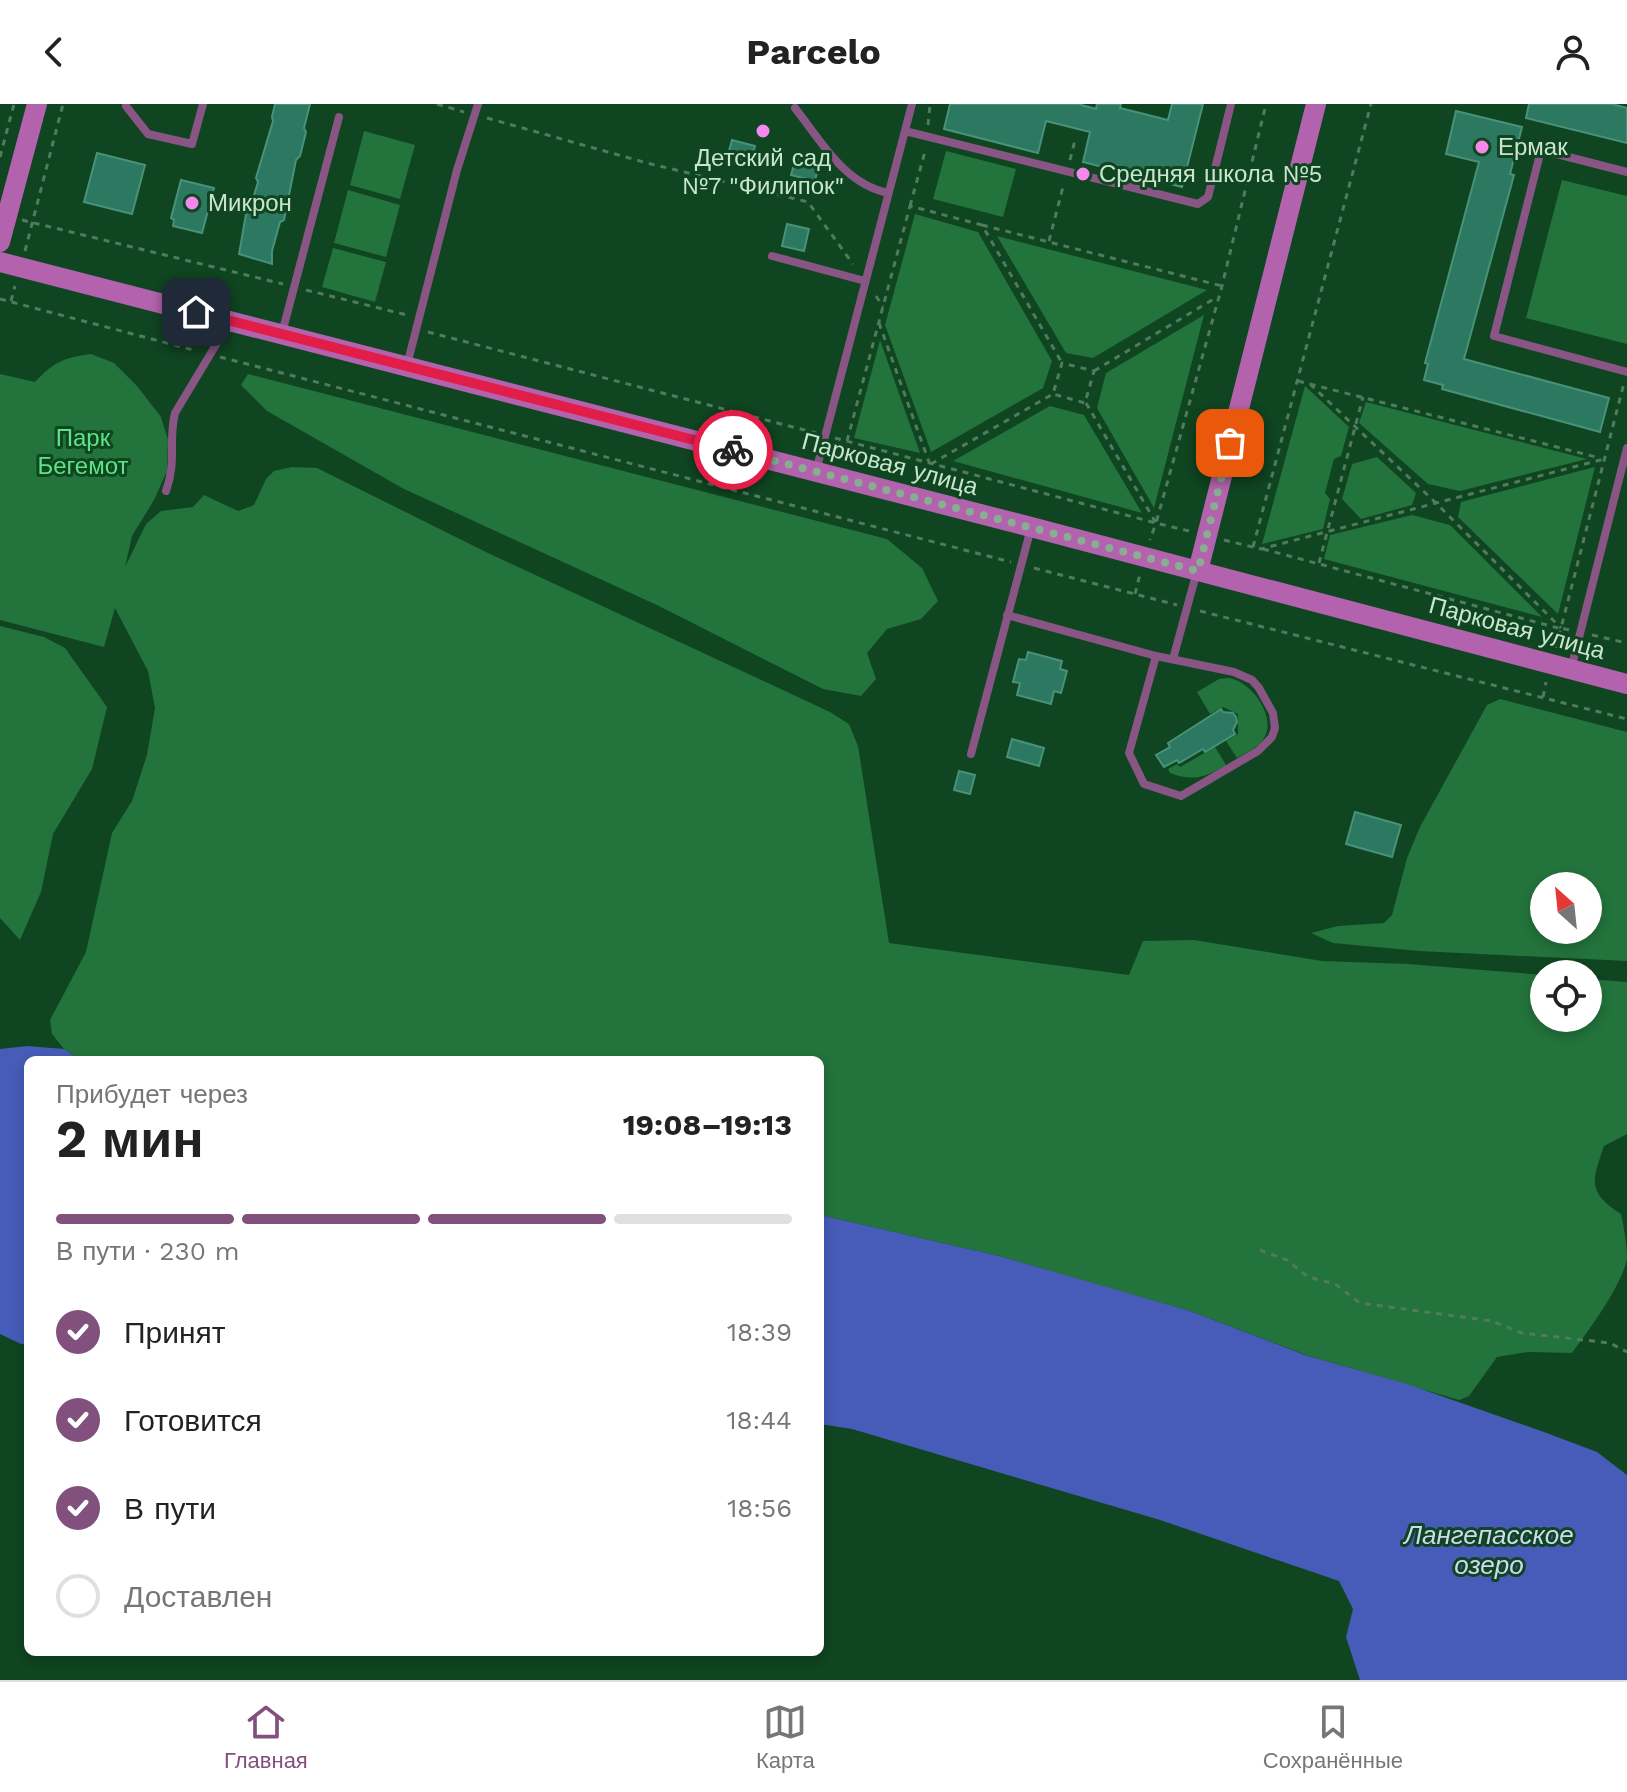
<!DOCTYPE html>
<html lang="ru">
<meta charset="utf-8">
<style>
:root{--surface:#fff;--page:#f2f2f2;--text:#222;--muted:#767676;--line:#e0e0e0;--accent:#81507d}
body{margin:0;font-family:"Work Sans",sans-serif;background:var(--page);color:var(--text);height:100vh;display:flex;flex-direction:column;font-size:30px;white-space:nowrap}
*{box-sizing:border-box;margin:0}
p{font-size:26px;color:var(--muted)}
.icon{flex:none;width:44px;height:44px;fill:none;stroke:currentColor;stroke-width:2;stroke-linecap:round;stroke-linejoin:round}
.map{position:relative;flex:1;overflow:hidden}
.sheet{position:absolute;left:24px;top:952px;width:800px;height:600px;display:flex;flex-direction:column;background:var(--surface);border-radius:12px;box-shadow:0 4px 12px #0003}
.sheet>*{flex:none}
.needle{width:52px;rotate:333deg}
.fabs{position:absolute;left:1530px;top:768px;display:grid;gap:16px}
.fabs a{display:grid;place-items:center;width:72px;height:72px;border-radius:50%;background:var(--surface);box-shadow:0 4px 12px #0003;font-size:40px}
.pin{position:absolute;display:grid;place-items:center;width:68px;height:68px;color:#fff;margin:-34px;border-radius:16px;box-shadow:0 4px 12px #0006}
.courier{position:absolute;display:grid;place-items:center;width:80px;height:80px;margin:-40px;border:6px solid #e11d48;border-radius:50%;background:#fff;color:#222;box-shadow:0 2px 10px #0007}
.head em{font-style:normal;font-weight:700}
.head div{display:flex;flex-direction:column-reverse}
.head{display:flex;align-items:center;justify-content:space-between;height:136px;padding:0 32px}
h1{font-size:52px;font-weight:700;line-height:60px}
.bar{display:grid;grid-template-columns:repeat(4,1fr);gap:12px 8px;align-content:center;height:96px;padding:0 32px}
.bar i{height:10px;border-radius:6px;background:var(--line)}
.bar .active{background:var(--accent)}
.bar p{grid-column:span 4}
ol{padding:0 32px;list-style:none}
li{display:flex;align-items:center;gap:24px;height:88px}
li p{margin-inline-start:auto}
li .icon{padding:8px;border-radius:50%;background:var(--accent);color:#fff;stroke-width:4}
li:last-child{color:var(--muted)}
li i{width:44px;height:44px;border:4px solid var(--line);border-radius:50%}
header{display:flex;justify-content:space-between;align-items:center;height:104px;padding:0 32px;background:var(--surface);font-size:36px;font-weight:700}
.tabs{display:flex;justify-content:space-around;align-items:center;height:112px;border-top:2px solid var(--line);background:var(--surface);font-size:22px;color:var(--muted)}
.tabs a{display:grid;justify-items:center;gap:4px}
.tabs .active{color:var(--accent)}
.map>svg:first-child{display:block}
</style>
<header><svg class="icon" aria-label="back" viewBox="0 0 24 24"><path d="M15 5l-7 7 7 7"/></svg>Parcelo<svg class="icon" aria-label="person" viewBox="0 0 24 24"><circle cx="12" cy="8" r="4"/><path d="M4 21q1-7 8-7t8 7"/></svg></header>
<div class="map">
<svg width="1627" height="1576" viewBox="0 0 1627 1576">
<rect width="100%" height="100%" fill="#0f4521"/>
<path fill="#23733c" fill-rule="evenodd" d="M364,27L415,41L400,95L350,81Z
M946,47L1016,65L1003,113L933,95Z
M1562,76L1627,92V240L1526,214Z
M348,86L400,101L386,153L334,139Z
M915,110L978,128L1052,257L1043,284L931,348L885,221Z
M997,132L1207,186L1093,254L1066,249Z
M333,144L386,158L375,198L322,183Z
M1204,211L1154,404L1097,304L1106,269Z
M880,236L920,349L854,334Z
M91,250L114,259L137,282L161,313L168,336L167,367L154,396L132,432L125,463L146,420L161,407L193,403L204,391L238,407L254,401L266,375L274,367L292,363L317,364L486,448L830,608L849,620L858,642L889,839L1129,871L1143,837L1194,836L1322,857L1408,860L1544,871V914H1588V875L1627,878V1030L1604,1042C1592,1077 1587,1088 1621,1110C1624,1124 1627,1140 1627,1155C1621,1183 1589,1226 1572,1249L1528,1248L1497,1253L1469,1292L1459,1296L1306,1251L1190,1207L1112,1185L999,1152L820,1111V956H80L64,945L52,930L50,916L86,848L112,729L132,697L147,651L155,604L148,567L115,504L104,543L0,516V270L35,278C54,258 63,254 91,250Z
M248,270L887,435L922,464L938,497L921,515L887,525L867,549L876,575L861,592L823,585L659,502L404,385L267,307L241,281Z
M1305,282L1349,323L1341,352L1334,355L1325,389L1330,395L1323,425L1262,440Z
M1366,298L1587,355L1460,387L1428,380L1359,319Z
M1050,302L1084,311L1142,409L953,357Z
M1377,353L1416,389L1412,401L1361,415L1342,395L1352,360Z
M1595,363L1558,510L1458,413L1461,398Z
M1412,411L1450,421L1542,513L1324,455L1330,431Z
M0,522L44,533L65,544L107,603L92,665L53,730L41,788L20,836L0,814Z
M1228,574C1249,576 1274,608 1266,630C1261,643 1247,648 1237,654L1226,637L1238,630V610L1223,603L1210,610L1197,588L1219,575Z
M1500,595L1627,628V857L1419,847L1333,839L1311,829L1338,822L1384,819L1392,811L1407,754L1420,723L1487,601ZM1544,782H1588V826H1544Z
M1215,643L1226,661C1206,673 1193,678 1170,669L1168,665L1177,660L1180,663Z"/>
<path fill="#465cb8" d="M27,942L64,945L80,956H28V1240H21L0,1230V945Z
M820,1111L999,1152L1190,1207L1305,1251L1410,1281L1544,1328L1597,1348L1627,1371V1576H1360L1346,1533L1353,1505L1339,1477L1160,1416L852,1325L820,1320Z"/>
<path fill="#2c7861" stroke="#48927a" stroke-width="2" d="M275,0H310L304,24L306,28L300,52L296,56L284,116L280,118L272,147V160L239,150L246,110L249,108L258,78L256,74L273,17L272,13Z
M950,0H1078L1096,5L1097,0H1121L1120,4L1168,16L1172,0H1203L1182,83L1083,58L1090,28L1046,17L1038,49L944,25Z
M1529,0H1612L1627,4V39L1526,14Z
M1456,7L1522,23L1510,70L1514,71L1464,255L1609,294L1600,328L1442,285L1443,281L1424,276L1428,260L1425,259L1479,58L1446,50Z
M732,36L755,42L750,63L726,58Z
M97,49L145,61L132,110L84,98Z
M797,50L820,55L815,77L791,71Z
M181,76L214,84L202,129L173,122L174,116L171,114Z
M787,120L809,125L804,147L782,142Z
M1028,548L1062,557L1060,565L1067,567L1061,589L1054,587L1051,600L1017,591L1020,579L1013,578L1019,555L1026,556Z
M1221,605L1223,608L1233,609L1236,613L1237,618L1233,626L1235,630L1205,648L1203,645L1179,659L1177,656L1164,663L1156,651L1170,643L1168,639Z
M1012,635L1044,644L1039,662L1007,653Z
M959,667L975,671L970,690L954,686Z
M1355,708L1401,721L1392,753L1346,740Z"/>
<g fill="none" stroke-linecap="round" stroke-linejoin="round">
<path stroke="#4f7c5c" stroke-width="3" stroke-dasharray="6 6" stroke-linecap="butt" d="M437,0L464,8
M487,14L647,59L808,98L853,160
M928,21L930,0
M0,53L14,0
M1070,56L1075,36
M910,102L926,44
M22,116L283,180
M982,121L1222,182
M1049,137L1064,79
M25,147L63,0
M306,186L407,211
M876,192L883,203
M0,195L197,247
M11,197L15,182
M879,219L929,358
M428,228L816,329
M220,253L1011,458
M1094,267L1217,193
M1298,277L1600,354
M1310,280L1437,400L1561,524
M1086,299L1156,419L1150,436
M835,334L1156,419
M847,337L910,102L982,121L1062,259
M931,360L1053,290L1062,259L1094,267L1085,299L1053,290
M1189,427L1156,419L1222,182L1266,0
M1224,436L1261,445L1604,355
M1253,443L1371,0
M1263,445L1558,524
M1319,459L1363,293
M1034,464L1177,501
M1135,490L1140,470
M1200,507L1627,615
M1569,526L1561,524L1624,279
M1592,531L1627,539
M1556,544L1561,524
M1543,593L1546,578
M1260,1146L1287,1156L1308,1173L1335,1180L1360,1199L1492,1217L1522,1229L1610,1239L1627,1248"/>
<path stroke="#885584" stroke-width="8" d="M126,2L148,30L192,40L203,0
M795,4C821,37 844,80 888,89
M905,27L1198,100L1208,93L1231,0
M1627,68L1541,46L1494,232L1627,268
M772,152L865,177
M282,229L339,13
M407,261L457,66L478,0
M816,367L912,0
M166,387C177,357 168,337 175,309L217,239L225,219
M1007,511L1156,552L1234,568L1252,576L1259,584L1273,609L1275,624L1272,633L1258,647L1181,692L1144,680L1129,649L1156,552
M1173,555L1197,467
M1571,565L1627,344
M971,650L1031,424"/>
<path stroke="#b363ad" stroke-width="20" d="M0,138L37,0
M0,158L1031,423L1627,580
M1198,467L1316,0"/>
</g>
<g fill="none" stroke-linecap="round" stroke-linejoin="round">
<path stroke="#89ad91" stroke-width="8" stroke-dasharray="0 14.4" d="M733,346L1198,467L1230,339"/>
<path stroke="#e11d48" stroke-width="10" d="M196,208L733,346"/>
</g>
<g fill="#f688ed" stroke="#0f4521" stroke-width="3">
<circle cx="763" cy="27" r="8"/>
<circle cx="1482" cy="43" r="8"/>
<circle cx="1083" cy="70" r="8"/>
<circle cx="192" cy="99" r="8"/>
</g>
<g text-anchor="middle" stroke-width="6" stroke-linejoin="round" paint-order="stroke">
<g font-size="24" fill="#cae5ce" stroke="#0f4521" text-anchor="start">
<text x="1498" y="51">Ермак</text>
<text x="763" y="62" text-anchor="middle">Детский сад<tspan x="763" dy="28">№7 "Филипок"</tspan></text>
<text x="1099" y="78">Средняя школа №5</text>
<text x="208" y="107">Микрон</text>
</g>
<g font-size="24" fill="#5ee485" stroke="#0f4521">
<text x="83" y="342">Парк<tspan x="83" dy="28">Бегемот</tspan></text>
</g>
<g font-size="24" fill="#cae5ce" stroke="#0f4521">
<text transform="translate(890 360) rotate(15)" y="8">Парковая улица</text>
<text transform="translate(1517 524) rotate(15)" y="8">Парковая улица</text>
</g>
<g font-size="26" font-style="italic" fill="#cfd8f1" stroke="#0f4521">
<text x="1489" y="1440">Лангепасское<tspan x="1489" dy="30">озеро</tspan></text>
</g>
</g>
</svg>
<div class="fabs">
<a><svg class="needle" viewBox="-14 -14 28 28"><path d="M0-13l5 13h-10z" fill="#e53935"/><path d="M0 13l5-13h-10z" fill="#767676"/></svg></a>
<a><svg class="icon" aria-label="locate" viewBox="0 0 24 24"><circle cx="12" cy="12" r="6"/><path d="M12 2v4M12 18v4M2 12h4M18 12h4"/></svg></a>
</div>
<div class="pin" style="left:1230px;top:339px;background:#ea580c"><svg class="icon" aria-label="bag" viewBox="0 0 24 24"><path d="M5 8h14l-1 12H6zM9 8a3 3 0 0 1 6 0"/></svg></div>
<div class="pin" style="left:196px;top:208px;background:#1f2937"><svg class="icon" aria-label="home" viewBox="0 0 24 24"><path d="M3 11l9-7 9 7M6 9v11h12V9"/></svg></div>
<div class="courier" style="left:733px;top:346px"><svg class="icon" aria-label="bike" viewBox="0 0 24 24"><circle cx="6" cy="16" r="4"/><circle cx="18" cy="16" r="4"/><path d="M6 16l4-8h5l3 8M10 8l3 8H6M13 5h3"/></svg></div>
<section class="sheet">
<div class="head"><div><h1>2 мин</h1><p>Прибудет через</p></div><em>19:08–19:13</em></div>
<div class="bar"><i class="active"></i><i class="active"></i><i class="active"></i><i></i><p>В пути · 230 m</p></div>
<ol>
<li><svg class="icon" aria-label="check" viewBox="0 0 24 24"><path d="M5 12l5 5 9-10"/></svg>Принят<p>18:39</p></li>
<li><svg class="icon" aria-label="check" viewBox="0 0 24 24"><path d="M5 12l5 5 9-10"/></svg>Готовится<p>18:44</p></li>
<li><svg class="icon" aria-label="check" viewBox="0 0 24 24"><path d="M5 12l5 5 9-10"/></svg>В пути<p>18:56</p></li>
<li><i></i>Доставлен</li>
</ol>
</section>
</div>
<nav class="tabs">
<a class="active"><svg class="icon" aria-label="home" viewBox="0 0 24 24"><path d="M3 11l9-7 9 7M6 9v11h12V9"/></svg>Главная</a>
<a><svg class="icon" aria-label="map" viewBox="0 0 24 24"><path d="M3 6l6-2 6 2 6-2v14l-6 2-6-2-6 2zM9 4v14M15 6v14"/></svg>Карта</a>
<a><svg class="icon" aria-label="saved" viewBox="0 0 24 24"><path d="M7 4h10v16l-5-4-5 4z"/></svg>Сохранённые</a>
</nav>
